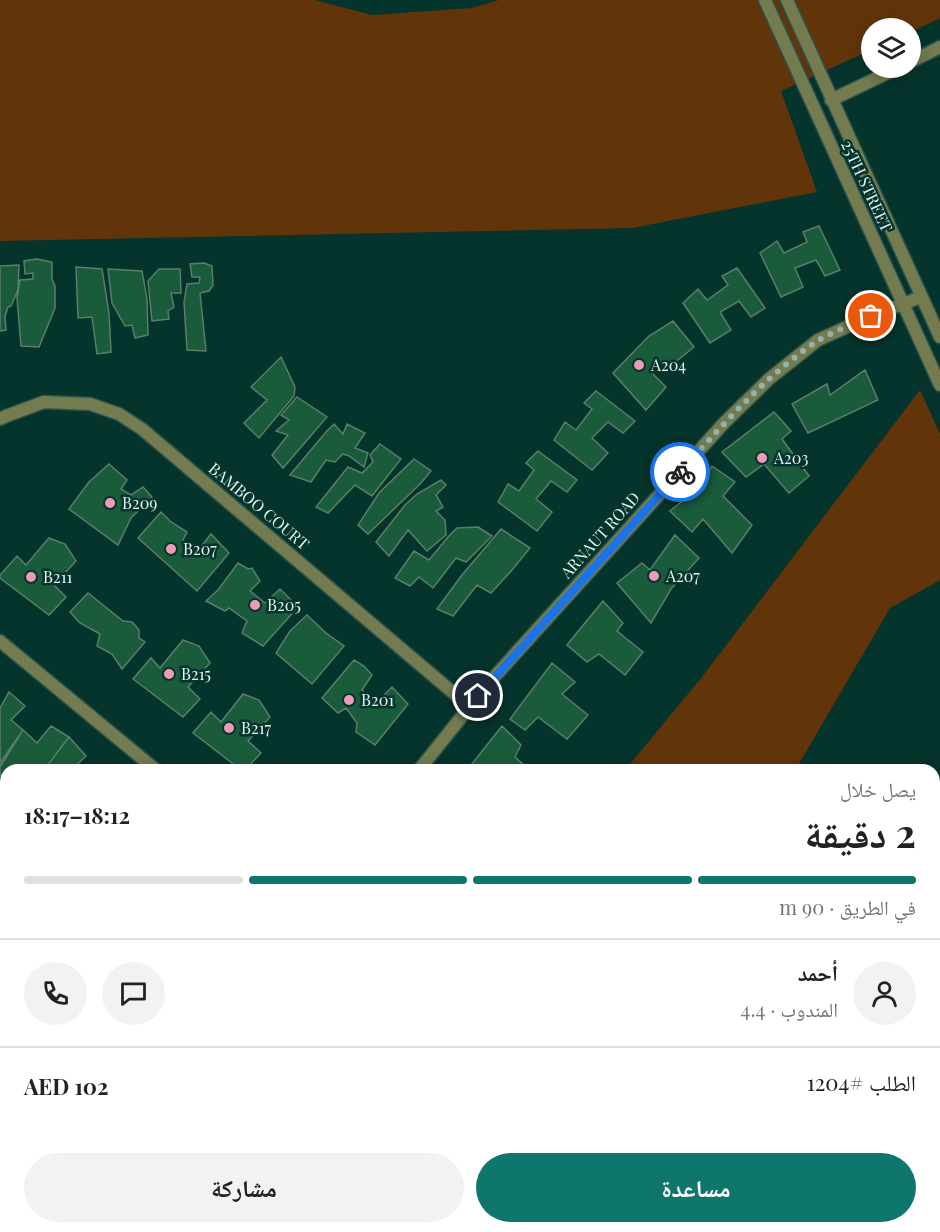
<!DOCTYPE html>
<html lang="ar">
<meta charset="utf-8">
<style>
:root{--surface:#fff;--page:#f2f2f2;--text:#222;--muted:#767676;--line:#e0e0e0;--accent:#0f766e}
body{margin:0;font-family:"Playfair Display","Noto Naskh Arabic",serif;background:var(--page);color:var(--text);direction:rtl;height:100vh;display:flex;flex-direction:column;font-size:22px;white-space:nowrap}
*{box-sizing:border-box;margin:0}
p{font-size:20px;color:var(--muted)}
.icon{flex:none;width:33px;height:33px;fill:none;stroke:currentColor;stroke-width:2;stroke-linecap:round;stroke-linejoin:round}
.map{position:relative;flex:1;overflow:hidden;direction:ltr}
.panel{position:absolute;left:0px;top:764px;width:940px;height:470px;display:flex;flex-direction:column;background:var(--surface);border-radius:18px 18px 0 0;box-shadow:0 3px 15px #0003;direction:rtl}
.panel>*{flex:none}
.fabs{position:absolute;left:861px;top:18px;display:grid;gap:12px}
.fabs a{display:grid;place-items:center;width:60px;height:60px;border-radius:50%;background:var(--surface);box-shadow:0 3px 15px #0003;font-size:30px}
.pin{position:absolute;display:grid;place-items:center;width:51px;height:51px;color:#fff;margin:-26px;border:3px solid #fff;border-radius:50%;box-shadow:0 2px 6px #0007}
.courier{position:absolute;display:grid;place-items:center;width:60px;height:60px;margin:-30px;border:4px solid #1a73e8;border-radius:50%;background:#fff;color:#222;box-shadow:0 2px 8px #0007}
.head em{font-style:normal;font-weight:700}
.head div{display:flex;flex-direction:column-reverse}
.head{display:flex;align-items:center;justify-content:space-between;height:102px;padding:0 24px}
h1{font-size:39px;font-weight:700;line-height:45px}
.bar{display:grid;grid-template-columns:repeat(4,1fr);gap:9px 6px;align-content:center;height:72px;padding:0 24px}
.bar i{height:8px;border-radius:4px;background:var(--line)}
.bar .selected{background:var(--accent)}
.bar p{grid-column:span 4}
.line{display:flex;align-items:center;gap:15px;padding:0 24px;border-top:2px solid var(--line)}
.line div{flex:1}
.round{display:grid;place-items:center;flex:none;width:63px;height:63px;border-radius:32px;background:var(--page)}
.primary-button{display:flex;gap:12px;margin-top:auto;padding:12px 24px}
.primary-button a{flex:1;height:69px;border-radius:36px;background:var(--accent);color:#fff;font-size:24px;font-weight:700;line-height:69px;text-align:center}
.primary-button a+a{background:var(--page);color:var(--text)}
.map>svg:first-child{display:block}
</style>
<div class="map">
<svg width="940" height="1232" viewBox="0 0 940 1232">
<rect width="100%" height="100%" fill="#05342c"/>
<path fill="#62340a" d="M0,0H315L372,15L472,8L499,0H940V18L911,32L910,28H872L871,50L781,91L817,192L632,228L0,241Z
M920,390L940,434V580L890,608L796,769H626L702,677Z
M0,841L6,846V1067L0,1077Z
M224,1227H510L506,1232H218Z"/>
<path fill="#195b3b" stroke="#5b7e69" stroke-width="1.5" d="M819,226L840,270L825,276L816,260L795,268L803,287L781,297L760,253L777,241L784,253L807,242L803,232Z
M37,259L52,262V279L55,286V308L39,347L21,346L17,298L20,280L33,279V273L25,274L24,261Z
M204,263L212,266L213,285L209,291L200,293L206,351L187,350L184,302L187,284L199,283L200,277H192L190,264Z
M19,265L18,290L11,306L8,307L5,316L6,330L0,331V266Z
M76,267L102,269L109,313L111,352L97,354L92,317L78,318Z
M737,268L765,308L751,317L739,301L720,312L731,330L710,343L683,303L698,289L707,300L728,285L722,276Z
M108,269L142,271L147,299L148,335L135,338L132,325L125,326L112,303Z
M159,269H180L181,293H171L174,307L168,311L169,319L152,321L148,281Z
M673,321L694,347L668,368L660,363L651,372L666,387L646,410L613,373L649,336Z
M281,357L295,387L294,396L259,438L244,423L267,400L251,387Z
M865,370L878,400L808,433L792,404L827,384L830,395Z
M596,391L635,421L623,433L608,422L592,438L608,453L592,470L554,440L565,422L576,430L592,409L584,403Z
M297,397L327,417L283,468L272,455L288,435L276,431L289,420L281,415Z
M774,412L791,431L782,439L809,476L789,493L764,464L746,477L722,452Z
M334,424L343,434L347,424L365,433L355,448L368,453L364,467L349,456L343,454L335,462L326,460L311,482L290,475L326,432Z
M380,444L401,459L372,496L355,485L328,513L316,507L348,467L362,473L373,462L370,455Z
M538,451L577,480L567,492L551,481L536,499L552,512L537,531L498,502L508,484L519,491L534,470L526,463Z
M414,459L431,471L420,484L368,534L358,525L379,493Z
M109,464L127,480L121,489L131,495L143,487L152,497L131,518L118,545L69,509L89,482Z
M712,466L735,482L723,496L752,525L732,553L703,519L692,532L670,511L698,488Z
M441,480L446,485L436,495L443,507L436,511L445,520L446,535L427,551L408,530L389,556L376,542L405,505L417,494Z
M161,512L171,522L187,532L182,542L196,553L211,534L229,553L197,591L138,538Z
M478,527L492,536L466,562L456,558L433,588L419,577L410,586L395,578L414,551L429,560L448,537L457,528Z
M501,529L530,548L512,570L491,593L477,585L453,616L437,609L462,575Z
M675,535L699,558L671,589L651,623L617,583L642,563L650,570Z
M49,538L65,544L76,561L54,585L66,597L49,615L0,578V575L17,556L26,565Z
M238,563L248,569L252,568L260,581L250,591L265,603L280,589L298,607L263,646L242,633L247,621L229,608L225,611L206,601L218,590Z
M88,593L123,621L132,622L139,630V638L145,642L122,669L112,654L97,646L100,634L80,623L70,612Z
M603,601L623,623L617,631L643,652L625,675L599,654L587,662L567,645Z
M307,615L326,633L344,646L312,684L276,653L290,631Z
M183,640L199,646L210,663L188,687L200,699L183,717L133,679L151,658L160,668Z
M354,660L364,666L372,675L362,690L376,703L392,687L408,704L375,745L356,732L357,723L346,708L338,713L322,698Z
M552,663L575,682L562,694L588,715L567,739L538,717L525,730L510,719Z
M9,692L25,706L11,720L23,730L0,767V708Z
M243,694L259,700L270,717L248,741L261,753L245,770H241L193,733L211,712L221,722Z
M51,726L69,737L44,770H6V781L0,775V763L23,730L37,743Z
M502,726L521,745L515,757L530,770H467Z
M69,737L86,756L71,770H44Z
M940,840V881L934,884V842Z
M940,904V1165L934,1167V906Z
M6,1109V1142L0,1146V1114Z
M134,1227H170L165,1232H138Z"/>
<g fill="none" stroke-linecap="round" stroke-linejoin="round">
<g stroke="#28534c" stroke-width="15">
<path id="minor" d="M765,0L940,385
M787,0L940,337
M910,62L940,47
M831,100L898,68
M0,419L6,416L44,402L90,404L119,414L142,429L470,707
M0,641L156,770
M419,770L487,685L724,423L769,379L818,340L871,316L921,297
M0,1222L6,1219"/>
</g>
<use href="#minor" stroke="#737b4f" stroke-width="12"/>
</g>
<g fill="none" stroke-linecap="round" stroke-linejoin="round">
<path stroke="#94b3ad" stroke-width="6" stroke-dasharray="0 10.8" d="M680,472C722,426 764,377 816,342C831,332 854,324 871,316"/>
<path stroke="#1a73e8" stroke-width="8" d="M478,696L680,472"/>
</g>
<g fill="#ef9ab8" stroke="#05342c" stroke-width="2">
<circle cx="639" cy="365" r="6"/>
<circle cx="762" cy="458" r="6"/>
<circle cx="110" cy="503" r="6"/>
<circle cx="171" cy="549" r="6"/>
<circle cx="654" cy="576" r="6"/>
<circle cx="31" cy="577" r="6"/>
<circle cx="255" cy="605" r="6"/>
<circle cx="169" cy="674" r="6"/>
<circle cx="349" cy="700" r="6"/>
<circle cx="229" cy="728" r="6"/>
</g>
<g text-anchor="middle" stroke-width="5" stroke-linejoin="round" paint-order="stroke">
<g font-size="16" fill="#e1f8f2" stroke="#05342c">
<text transform="translate(867 186) rotate(65)" y="6">25TH STREET</text>
<text transform="translate(259 506) rotate(40)" y="6">BAMBOO COURT</text>
<text transform="translate(600 535) rotate(-48)" y="6">ARNAUT ROAD</text>
</g>
<g font-size="16" fill="#e1f8f2" stroke="#05342c" text-anchor="start">
<text x="651" y="371">A204</text>
<text x="774" y="464">A203</text>
<text x="122" y="509">B209</text>
<text x="183" y="555">B207</text>
<text x="666" y="582">A207</text>
<text x="43" y="583">B211</text>
<text x="267" y="611">B205</text>
<text x="181" y="680">B215</text>
<text x="361" y="706">B201</text>
<text x="241" y="734">B217</text>
</g>
</g>
</svg>
<div class="fabs">
<a><svg class="icon" aria-label="layers" viewBox="0 0 24 24"><path d="M12 4l9 5-9 5-9-5zM3 14l9 5 9-5"/></svg></a>
</div>
<div class="pin" style="left:871px;top:316px;background:#ea580c"><svg class="icon" aria-label="bag" viewBox="0 0 24 24"><path d="M5 8h14l-1 12H6zM9 8a3 3 0 0 1 6 0"/></svg></div>
<div class="pin" style="left:478px;top:696px;background:#1f2937"><svg class="icon" aria-label="home" viewBox="0 0 24 24"><path d="M3 11l9-7 9 7M6 9v11h12V9"/></svg></div>
<div class="courier" style="left:680px;top:472px"><svg class="icon" aria-label="bike" viewBox="0 0 24 24"><circle cx="6" cy="16" r="4"/><circle cx="18" cy="16" r="4"/><path d="M6 16l4-8h5l3 8M10 8l3 8H6M13 5h3"/></svg></div>
<section class="panel">
<div class="head"><div><h1>2 دقيقة</h1><p>يصل خلال</p></div><em>18:12–18:17</em></div>
<div class="bar"><i class="selected"></i><i class="selected"></i><i class="selected"></i><i></i><p>في الطريق · 90 m</p></div>
<div class="line" style="height:108px"><a class="round"><svg class="icon" aria-label="person" viewBox="0 0 24 24"><circle cx="12" cy="8" r="4"/><path d="M4 21q1-7 8-7t8 7"/></svg></a><div><b>أحمد</b><p>المندوب · 4.4</p></div><a class="round"><svg class="icon" aria-label="chat" viewBox="0 0 24 24"><path d="M4 5h16v11H9l-5 4z"/></svg></a><a class="round"><svg class="icon" aria-label="phone" viewBox="0 0 24 24"><path d="M5 4h4l2 5-3 2q2 4 5 5l2-3 5 2v4C11 20 4 13 5 4z"/></svg></a></div>
<div class="line" style="height:78px"><div>الطلب #1204</div><b>AED 102</b></div>
<div class="primary-button"><a>مساعدة</a><a>مشاركة</a></div>
</section>
</div>
